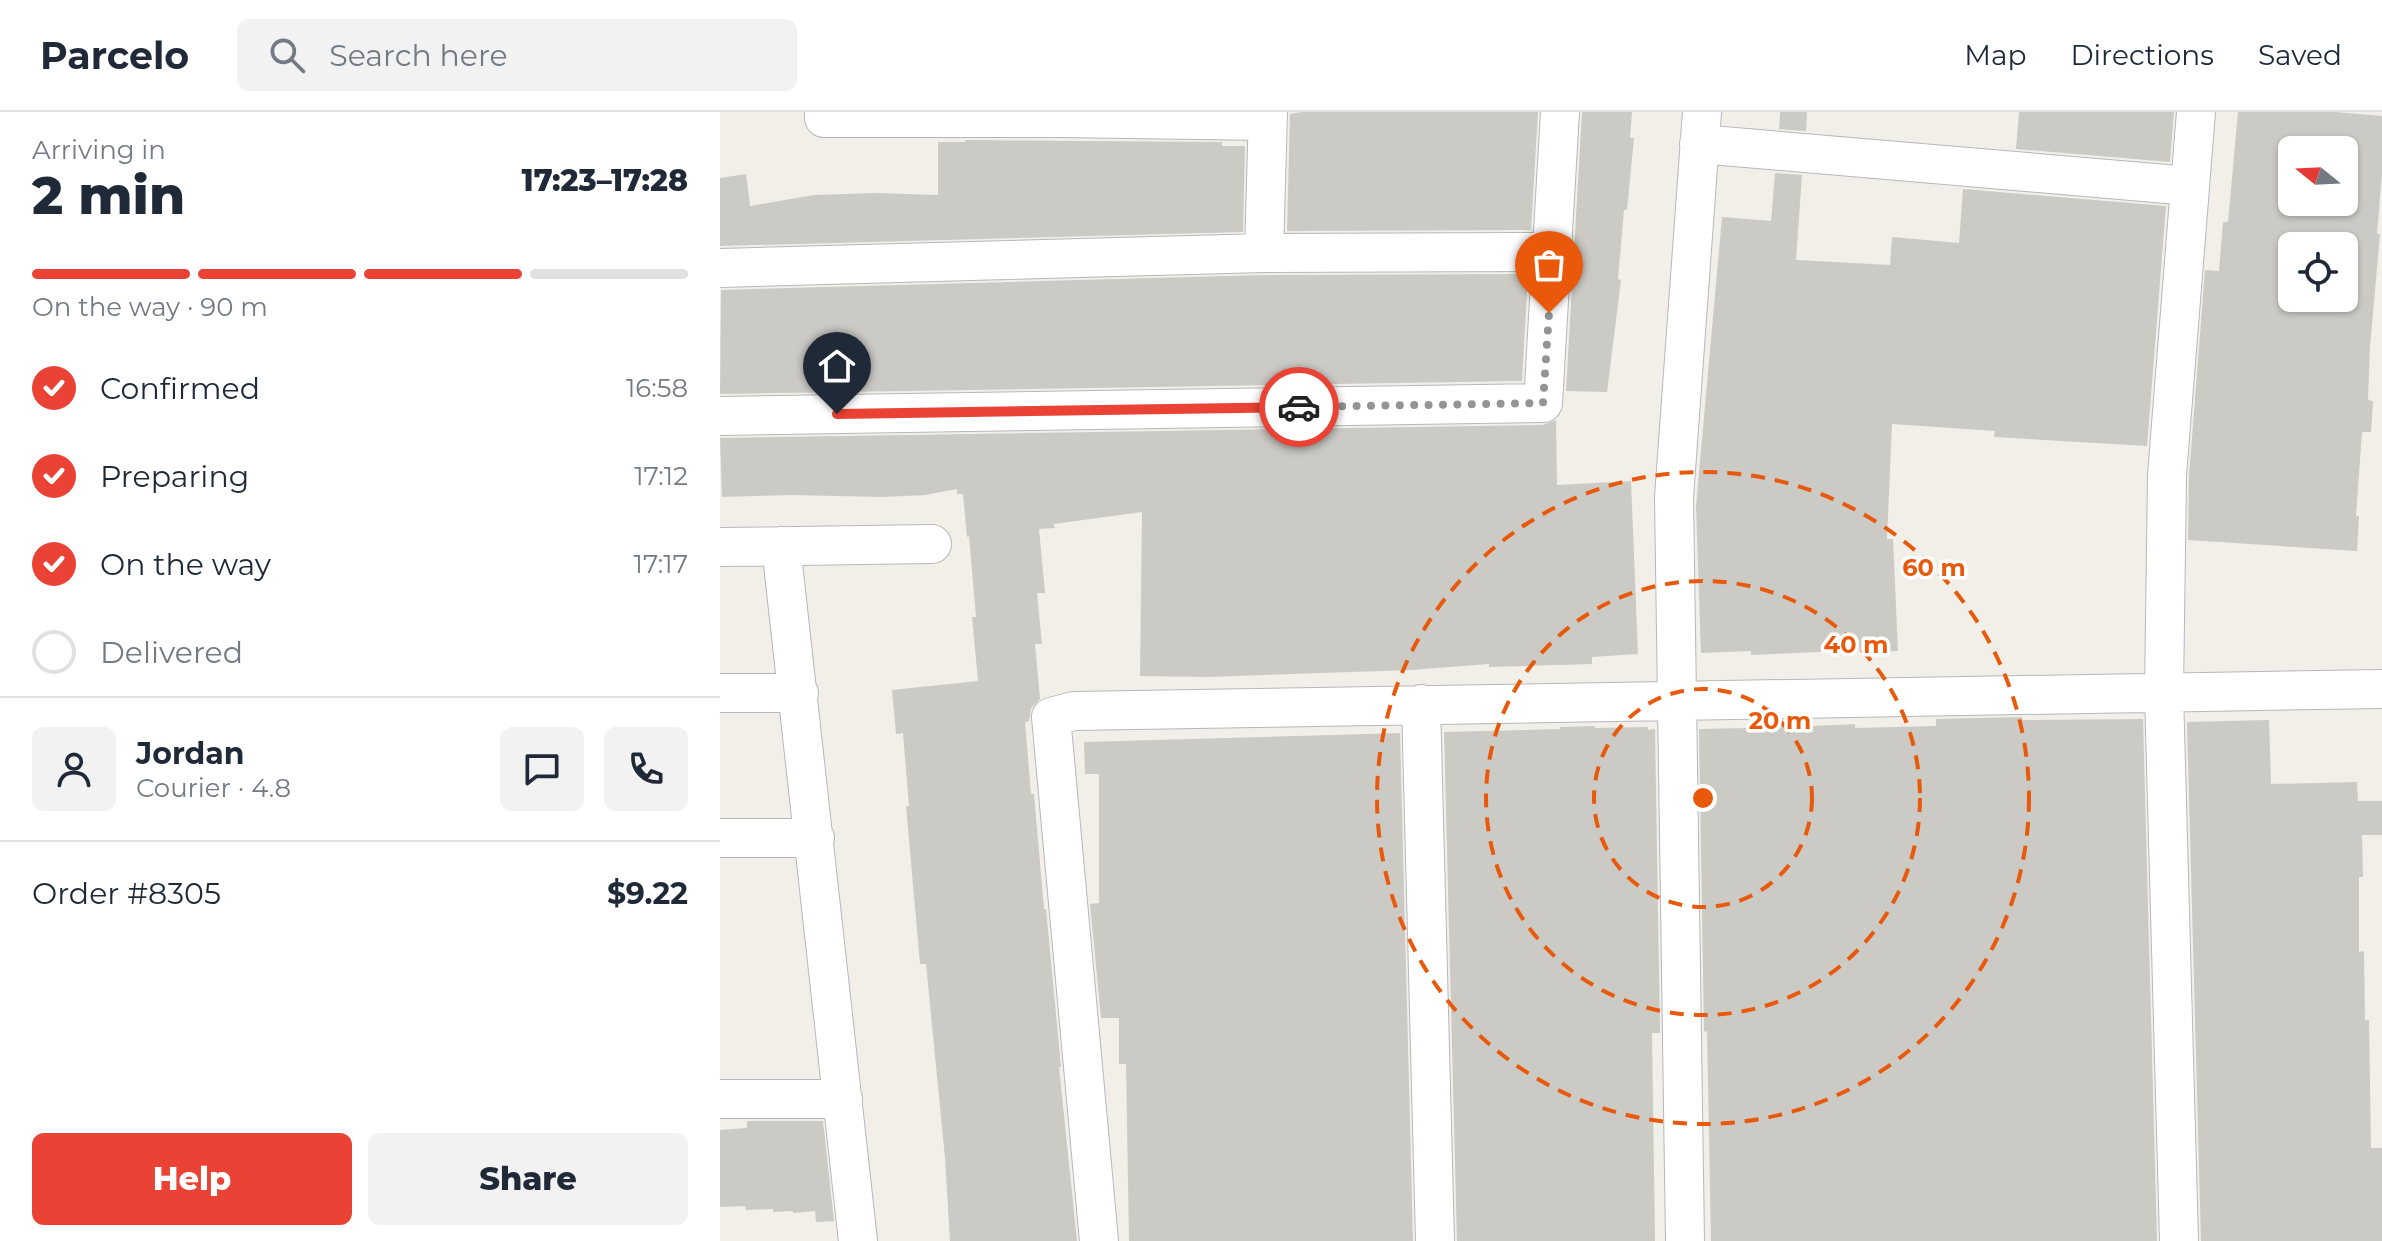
<!DOCTYPE html>
<meta charset="utf-8">
<style>
:root{--surface:#fff;--page:#f2f2f3;--text:#1f2937;--muted:#747a83;--line:#e0e1e3;--accent:#ea4335}
body{margin:0;font-family:Montserrat,sans-serif;background:var(--page);color:var(--text);height:100vh;display:flex;flex-direction:column;font-size:30px;white-space:nowrap}
*{box-sizing:border-box;margin:0}
p{font-size:26px;color:var(--muted)}
.icon{flex:none;width:44px;height:44px;fill:none;stroke:currentColor;stroke-width:2;stroke-linecap:round;stroke-linejoin:round}
.map{position:relative;flex:1;overflow:hidden}
.sheet{display:flex;flex-direction:column;background:var(--surface);width:720px}
.sheet>*{flex:none}
.needle{width:52px;rotate:288deg}
.buttons{position:absolute;left:1558px;top:24px;display:grid;gap:16px}
.buttons a{display:grid;place-items:center;width:80px;height:80px;border-radius:12px;background:var(--surface);box-shadow:0 2px 6px #0004;font-size:40px}
.pin{position:absolute;display:grid;place-items:center;width:68px;height:68px;color:#fff;margin:-82px -34px;border-radius:50% 50% 50% 0;rotate:-45deg;box-shadow:0 0 8px #0007}
.pin .icon{rotate:45deg}
.courier{position:absolute;display:grid;place-items:center;width:80px;height:80px;margin:-40px;border:6px solid #ea4335;border-radius:50%;background:#fff;color:#222;box-shadow:0 2px 10px #0007}
.head em{font-style:normal;font-weight:800}
.head div{display:flex;flex-direction:column-reverse}
.head{display:flex;align-items:center;justify-content:space-between;height:136px;padding:0 32px}
h1{font-size:52px;font-weight:800;line-height:60px}
.bar{display:grid;grid-template-columns:repeat(4,1fr);gap:12px 8px;align-content:center;height:96px;padding:0 32px}
.bar i{height:10px;border-radius:6px;background:var(--line)}
.bar .active{background:var(--accent)}
.bar p{grid-column:span 4}
.line{display:flex;align-items:center;gap:20px;padding:0 32px;border-top:2px solid var(--line)}
.line div{flex:1}
.round{display:grid;place-items:center;flex:none;width:84px;height:84px;border-radius:12px;background:var(--page)}
ol{padding:0 32px;list-style:none}
li{display:flex;align-items:center;gap:24px;height:88px}
li p{margin-inline-start:auto}
li .icon{padding:8px;border-radius:50%;background:var(--accent);color:#fff;stroke-width:4}
li:last-child{color:var(--muted)}
li i{width:44px;height:44px;border:4px solid var(--line);border-radius:50%}
.cta{display:flex;gap:16px;margin-top:auto;padding:16px 32px}
.cta a{flex:1;height:92px;border-radius:12px;background:var(--accent);color:#fff;font-size:32px;font-weight:800;line-height:92px;text-align:center}
.cta a+a{background:var(--page);color:var(--text)}
header{display:flex;align-items:center;gap:48px;box-sizing:border-box;height:112px;padding:0 40px;background:var(--surface);border-bottom:2px solid var(--line)}
header strong{font-size:38px}
nav{display:flex;gap:44px;margin-inline-start:auto;font-size:28px}
.search{width:560px;height:72px;background:var(--page);display:flex;align-items:center;gap:20px;box-sizing:border-box;padding:0 28px;border-radius:12px;color:var(--muted);font-size:30px}
main{display:flex;flex:1;min-height:0}
.map>svg:first-child{display:block}
</style>
<header>
<strong>Parcelo</strong>
<div class="search"><svg class="icon" aria-label="search" viewBox="0 0 24 24"><circle cx="10" cy="10" r="6"/><path d="M15 15l6 6"/></svg>Search here</div>
<nav><a>Map</a><a>Directions</a><a>Saved</a></nav>
</header>
<main>
<section class="sheet">
<div class="head"><div><h1>2 min</h1><p>Arriving in</p></div><em>17:23–17:28</em></div>
<div class="bar"><i class="active"></i><i class="active"></i><i class="active"></i><i></i><p>On the way · 90 m</p></div>
<ol>
<li><svg class="icon" aria-label="check" viewBox="0 0 24 24"><path d="M5 12l5 5 9-10"/></svg>Confirmed<p>16:58</p></li>
<li><svg class="icon" aria-label="check" viewBox="0 0 24 24"><path d="M5 12l5 5 9-10"/></svg>Preparing<p>17:12</p></li>
<li><svg class="icon" aria-label="check" viewBox="0 0 24 24"><path d="M5 12l5 5 9-10"/></svg>On the way<p>17:17</p></li>
<li><i></i>Delivered</li>
</ol>
<div class="line" style="height:144px"><a class="round"><svg class="icon" aria-label="person" viewBox="0 0 24 24"><circle cx="12" cy="8" r="4"/><path d="M4 21q1-7 8-7t8 7"/></svg></a><div><b>Jordan</b><p>Courier · 4.8</p></div><a class="round"><svg class="icon" aria-label="chat" viewBox="0 0 24 24"><path d="M4 5h16v11H9l-5 4z"/></svg></a><a class="round"><svg class="icon" aria-label="phone" viewBox="0 0 24 24"><path d="M5 4h4l2 5-3 2q2 4 5 5l2-3 5 2v4C11 20 4 13 5 4z"/></svg></a></div>
<div class="line" style="height:104px"><div>Order #8305</div><b>$9.22</b></div>
<div class="cta"><a>Help</a><a>Share</a></div>
</section>
<div class="map">
<svg width="1662" height="1129" viewBox="0 0 1662 1129">
<rect width="100%" height="100%" fill="#f1efe8"/>
<path fill="#cccac5" fill-rule="evenodd" d="M582,0H818L811,118L567,119L570,2Z
M862,0H912L910,26H914L907,98H904L898,167L901,168L887,280L846,279Z
M1060,0H1087L1086,19L1059,17Z
M1299,0H1454L1450,50L1296,37Z
M1518,0H1615L1662,4V61L1657,122H1660L1650,235L1648,288L1653,289L1651,320H1642L1636,404H1639L1637,439L1468,428L1469,364L1485,158L1499,159L1503,110H1508ZM1572,38H1624V90H1572ZM1572,134H1624V186H1572Z
M245,28L502,30V34H525L523,120L0,134V66L26,62L30,94L94,83L156,81L218,83V30H245Z
M1055,61L1082,63L1076,148L1170,153L1172,125L1239,131L1243,77L1446,94L1427,334L1274,325L1275,319L1172,312L1167,427H1173L1178,539L1144,540V538L1031,543V539L981,541L976,394L1002,105L1051,109Z
M808,162L802,269L0,282L1,178L544,163Z
M836,308L837,373L911,369L918,542L872,545V552L769,555V552L691,558L488,565L420,564L422,400L334,412L335,416L319,417L325,481H317L322,532H315L320,587L311,596L309,609L305,610L311,682H314L324,797H326L341,955H339L357,1129H230L225,1046L206,852H200L186,694H189L183,621L176,622L172,578L258,569L252,505H256L249,424L247,425L243,382H237V377L205,383L162,385L72,383L2,385L0,326L823,313Z
M1302,605V608L1423,607L1437,1129H991L987,919L984,920L979,617L1028,616V611L1070,610V615L1135,612V616L1216,614V607Z
M1549,608L1551,672L1637,670L1638,689H1662V723H1642L1643,765H1639V840L1644,839L1645,908H1649L1651,1036H1662V1129H1481L1467,610Z
M875,614V616L928,615V618L935,617L940,921H932L935,1129H737L724,620L840,617V615Z
M680,621L693,1129H409L406,952H399V906H381L370,792L379,791V662H365L364,630Z
M27,1009H103L114,1109L96,1110L95,1099L73,1101V1099L53,1100V1097L26,1098L25,1094L0,1095V1018L27,1016Z"/>
<g fill="none" stroke-linecap="round" stroke-linejoin="round">
<g stroke="#b5b8bc" stroke-width="40">
<path id="street" d="M104,0V6H341L547,9
M979,32L1470,74
M544,141L548,0
M0,156L544,141L832,140
M0,304L823,291L840,0
M61,434L138,1129
M0,435L212,432
M0,581H79
M701,592L715,1129
M0,726H95
M0,987H123
M379,1129L331,605L354,599L1662,577
M965,1129L954,385L982,0
M1459,1129L1444,581L1447,363L1476,0"/>
</g>
<use href="#street" stroke="#fff" stroke-width="38"/>
</g>
<g fill="none" stroke-linecap="round" stroke-linejoin="round">
<path stroke="#929495" stroke-width="8" stroke-dasharray="0 14.4" d="M579,295L823,291L829,201"/>
<path stroke="#ea4335" stroke-width="10" d="M117,302L579,295"/>
</g>
<g fill="none" stroke="#e8590c" stroke-width="4" stroke-dasharray="14 10">
<circle cx="983" cy="686" r="109"/>
<circle cx="983" cy="686" r="217"/>
<circle cx="983" cy="686" r="326"/>
</g>
<circle cx="983" cy="686" r="12" fill="#e8590c" stroke="#fff" stroke-width="4"/>
<g font-size="24" text-anchor="middle" font-weight="bold" fill="#e8590c" stroke="#fff" stroke-width="7" stroke-linejoin="round" paint-order="stroke">
<text x="1214" y="464">60 m</text>
<text x="1136" y="541">40 m</text>
<text x="1060" y="617">20 m</text>
</g>
</svg>
<div class="buttons">
<a><svg class="needle" viewBox="-14 -14 28 28"><path d="M0-13l5 13h-10z" fill="#e53935"/><path d="M0 13l5-13h-10z" fill="#747a83"/></svg></a>
<a><svg class="icon" aria-label="locate" viewBox="0 0 24 24"><circle cx="12" cy="12" r="6"/><path d="M12 2v4M12 18v4M2 12h4M18 12h4"/></svg></a>
</div>
<div class="pin" style="left:829px;top:201px;background:#ea580c"><svg class="icon" aria-label="bag" viewBox="0 0 24 24"><path d="M5 8h14l-1 12H6zM9 8a3 3 0 0 1 6 0"/></svg></div>
<div class="pin" style="left:117px;top:302px;background:#1f2937"><svg class="icon" aria-label="home" viewBox="0 0 24 24"><path d="M3 11l9-7 9 7M6 9v11h12V9"/></svg></div>
<div class="courier" style="left:579px;top:295px"><svg class="icon" aria-label="car" viewBox="0 0 24 24"><path d="M5 17H2v-5l4-1 3-4h7l3 4 3 1v5h-3M9 17h6M6 11h13"/><circle cx="7" cy="17" r="2"/><circle cx="17" cy="17" r="2"/></svg></div>
</div>
</main>
